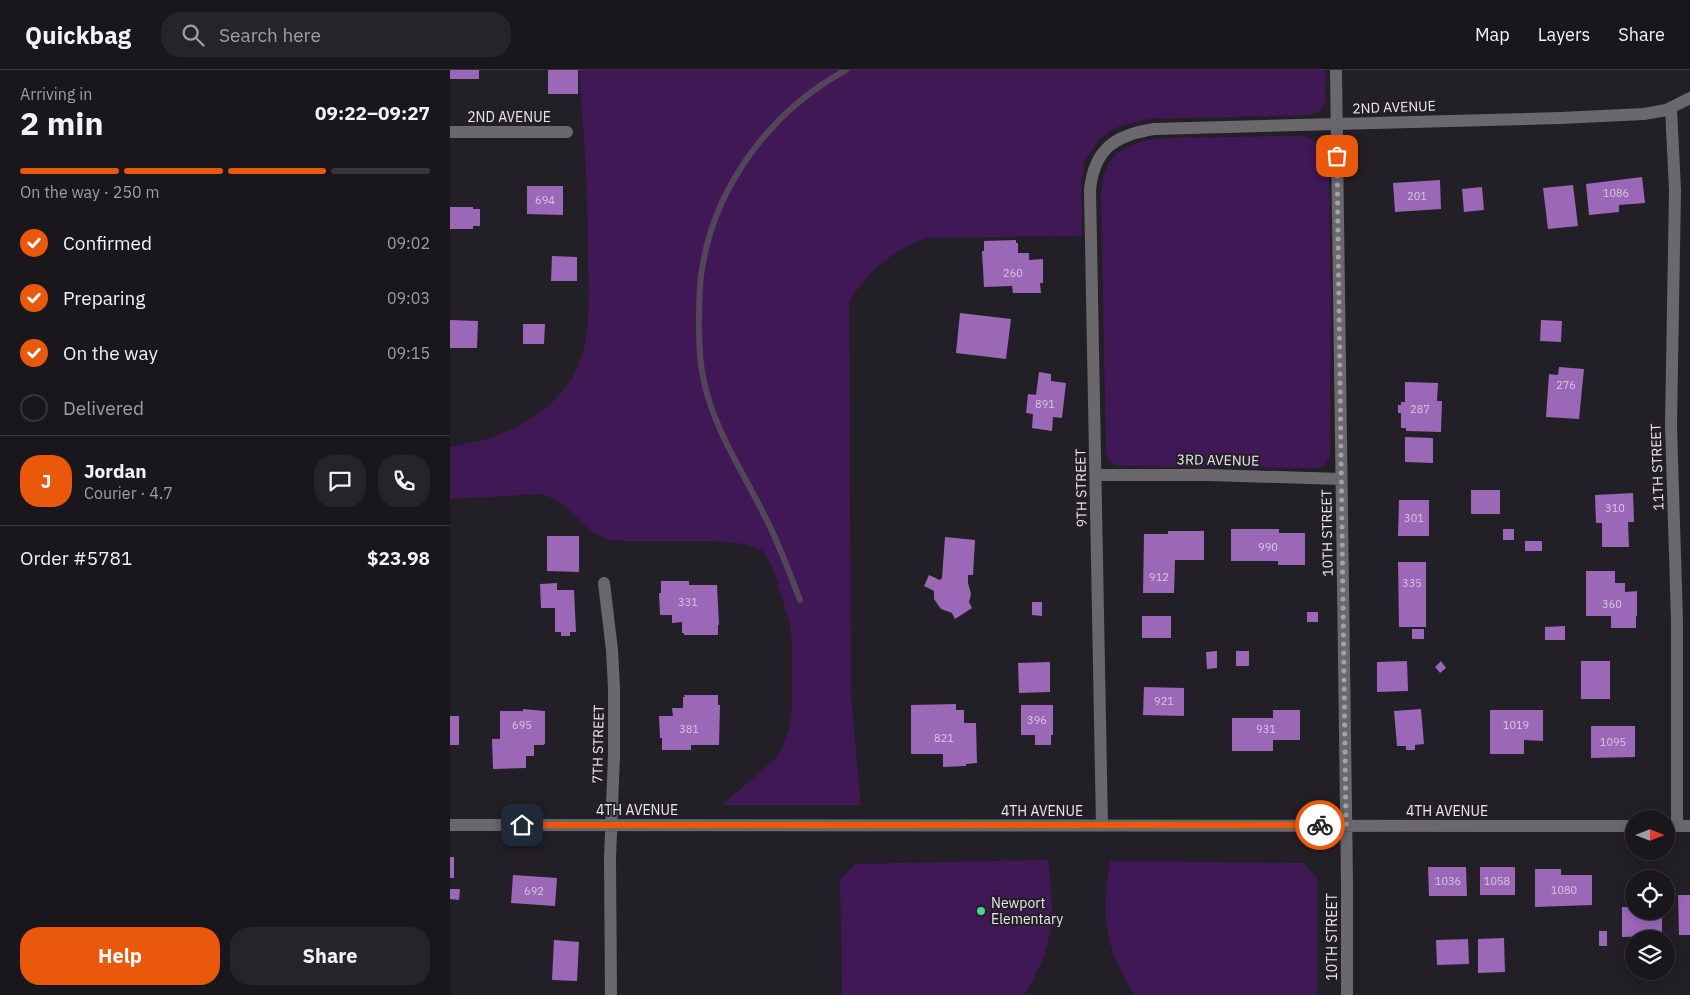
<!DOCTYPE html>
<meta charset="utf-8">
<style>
:root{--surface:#1a171c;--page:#272429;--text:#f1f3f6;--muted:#9f9fa3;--line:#38363b;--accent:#ea580c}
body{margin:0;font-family:"IBM Plex Sans",sans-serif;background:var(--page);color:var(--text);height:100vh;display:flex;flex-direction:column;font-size:19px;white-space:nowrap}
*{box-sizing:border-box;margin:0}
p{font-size:16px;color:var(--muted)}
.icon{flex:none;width:28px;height:28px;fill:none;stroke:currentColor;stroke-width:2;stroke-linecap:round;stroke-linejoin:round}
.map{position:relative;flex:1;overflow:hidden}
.sheet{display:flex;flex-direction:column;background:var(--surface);width:450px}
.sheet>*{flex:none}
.needle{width:32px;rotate:90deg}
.fabs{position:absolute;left:1175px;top:740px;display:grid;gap:10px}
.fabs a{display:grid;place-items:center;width:50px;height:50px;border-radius:50%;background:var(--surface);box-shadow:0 2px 12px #0003,0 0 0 1px var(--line);font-size:25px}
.pin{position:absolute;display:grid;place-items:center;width:42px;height:42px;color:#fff;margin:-21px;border-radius:10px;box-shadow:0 2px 8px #0006}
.courier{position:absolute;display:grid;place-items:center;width:50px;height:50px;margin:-25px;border:4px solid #ea580c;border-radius:50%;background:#fff;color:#222;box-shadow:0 1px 6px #0007}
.headline em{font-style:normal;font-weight:700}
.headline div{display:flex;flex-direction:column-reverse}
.headline{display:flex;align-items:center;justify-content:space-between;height:85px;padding:0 20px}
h1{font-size:32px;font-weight:700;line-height:38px}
.bar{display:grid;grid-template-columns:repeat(4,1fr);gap:8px 5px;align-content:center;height:60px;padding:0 20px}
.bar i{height:6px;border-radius:4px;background:var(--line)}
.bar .current{background:var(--accent)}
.bar p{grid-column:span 4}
.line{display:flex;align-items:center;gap:12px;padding:0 20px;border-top:1px solid var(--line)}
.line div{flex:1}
.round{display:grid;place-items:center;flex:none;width:52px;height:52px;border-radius:20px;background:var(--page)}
ol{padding:0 20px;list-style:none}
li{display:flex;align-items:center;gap:15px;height:55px}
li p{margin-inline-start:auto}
li .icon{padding:5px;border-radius:50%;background:var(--accent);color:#fff;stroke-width:4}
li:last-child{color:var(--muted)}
li i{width:28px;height:28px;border:2px solid var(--line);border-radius:50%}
.action{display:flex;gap:10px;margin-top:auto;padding:10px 20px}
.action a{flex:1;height:58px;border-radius:20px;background:var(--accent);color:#fff;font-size:20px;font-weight:700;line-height:58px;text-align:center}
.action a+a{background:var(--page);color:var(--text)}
header{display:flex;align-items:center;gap:30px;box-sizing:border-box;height:70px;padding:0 25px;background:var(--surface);border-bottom:1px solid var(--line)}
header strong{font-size:24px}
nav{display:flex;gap:28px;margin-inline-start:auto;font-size:18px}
.search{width:350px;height:45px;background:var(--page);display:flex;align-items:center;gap:12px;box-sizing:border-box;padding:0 18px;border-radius:20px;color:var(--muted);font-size:19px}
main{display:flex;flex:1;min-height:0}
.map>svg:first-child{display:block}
</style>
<header>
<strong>Quickbag</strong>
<div class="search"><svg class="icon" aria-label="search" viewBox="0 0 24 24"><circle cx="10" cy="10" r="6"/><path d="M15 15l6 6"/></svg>Search here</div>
<nav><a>Map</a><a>Layers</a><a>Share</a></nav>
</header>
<main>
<section class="sheet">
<div class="headline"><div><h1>2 min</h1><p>Arriving in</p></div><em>09:22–09:27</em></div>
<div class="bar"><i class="current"></i><i class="current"></i><i class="current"></i><i></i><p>On the way · 250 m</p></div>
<ol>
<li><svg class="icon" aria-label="check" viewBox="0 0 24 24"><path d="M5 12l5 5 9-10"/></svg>Confirmed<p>09:02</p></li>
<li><svg class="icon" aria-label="check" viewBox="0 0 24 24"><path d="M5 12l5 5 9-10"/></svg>Preparing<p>09:03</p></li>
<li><svg class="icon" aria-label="check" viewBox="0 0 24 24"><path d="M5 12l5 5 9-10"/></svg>On the way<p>09:15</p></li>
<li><i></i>Delivered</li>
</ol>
<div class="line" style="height:90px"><b class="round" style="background:var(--accent);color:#fff">J</b><div><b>Jordan</b><p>Courier · 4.7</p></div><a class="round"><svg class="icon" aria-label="chat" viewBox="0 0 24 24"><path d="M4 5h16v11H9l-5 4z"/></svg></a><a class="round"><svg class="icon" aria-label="phone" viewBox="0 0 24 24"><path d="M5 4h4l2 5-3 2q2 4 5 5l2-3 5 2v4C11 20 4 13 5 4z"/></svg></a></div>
<div class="line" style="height:65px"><div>Order #5781</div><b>$23.98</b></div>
<div class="action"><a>Help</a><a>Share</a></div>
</section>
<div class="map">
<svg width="1240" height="925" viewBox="0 0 1240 925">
<rect width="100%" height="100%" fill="#231f26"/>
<path fill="#401855" d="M129,0H876L875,34L868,42L861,45L700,49L673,55L663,59L647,72L635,91L631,114L632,166L477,168C444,179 415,203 399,233L401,627L411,735H272L325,689L333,677L340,655L342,639V573L340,555L323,498L313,481L294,474L264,471H177L159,470L150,466L140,460L108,430L92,424L0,429V377C12,374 25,372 37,369C71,359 106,336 124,305C142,272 139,222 138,186C138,124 134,62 129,0Z
M847,66C869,67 876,84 879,104L881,232L880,383C879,392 874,397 865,398L672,396C662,395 658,391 656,382L651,126C652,108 655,93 669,82C693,64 738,68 766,67C793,67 820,66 847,66Z
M598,790C605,847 605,875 574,925H392L390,809L405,794Z
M660,791L853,793L867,808V925H685C655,879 650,844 660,791Z"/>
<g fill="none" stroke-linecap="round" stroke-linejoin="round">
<path stroke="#52465a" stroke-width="6" d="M350,530C339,501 328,471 313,443C294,404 270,368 258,327C250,302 249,277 249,252C249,234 249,216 252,199C265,115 322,40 396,0"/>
</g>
<path fill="#9a68b7" d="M0,0H29V9H0Z
M98,0H128V24H98Z
M1192,107L1195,133L1169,135V142L1139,145L1136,114Z
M990,110L991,139L945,142L943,113Z
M1123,115L1128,156L1098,159L1093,118Z
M77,116H113V145L77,144Z
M1032,117L1034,140L1014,142L1012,119Z
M0,137H23V139H30V156H23V159H0Z
M566,170V173H568V183H579V190L593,189V213H590L591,223H563L562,216L534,217L532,181H534V171Z
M102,186L127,187V211H101Z
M510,243L561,249L556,289L506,283Z
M0,250L28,251L27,278H0Z
M1091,250L1112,251L1111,272L1090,271Z
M73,254H95L94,274H73Z
M1109,297L1134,299L1129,349L1096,347L1099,304L1108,305Z
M589,302L601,304V311L616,313L612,348L603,347L602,361L582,358L583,344L576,343L578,324L586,325Z
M955,312L988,313L987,331H992L991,362L956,361V358H951V343H948V335H951V332H955Z
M955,367L983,368V393L955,392Z
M1021,420H1050V444H1021Z
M1183,423L1184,452H1178L1179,477H1152V453H1146L1145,425Z
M949,430H979V466H948Z
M781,459H829V463H855V495H828V491H781Z
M1053,459H1064V470H1053Z
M718,461H754V490H725L724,523H693L694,464H718Z
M97,466H129V502L97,501Z
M495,467L525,470L523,505H518V513L521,524L519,532L522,538L505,549L502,543L491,539L484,529V521L474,516L479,505L490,510L492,508Z
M1075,471H1092V481H1075Z
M948,492H976V557H949Z
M1136,501H1165V513H1175V522L1187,521V546H1186V558H1161V546H1136Z
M211,511H239V515H267L269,555H268V565H234V563H232V552L222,553V545H210L209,523H211Z
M107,513V520H124L126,562H120V566H111V562H105V538H91L90,514Z
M582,532H592V546L582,545Z
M857,542H868V552H857Z
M692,546H721V568H692Z
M1115,556V570H1095V557Z
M962,559H974V569H962Z
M767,581V598L757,599L756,582Z
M786,581H799V596H786Z
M957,591L958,621L927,622V592Z
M991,591L996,598L990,603L985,597Z
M1131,591H1160V629H1131Z
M600,592V622L569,623L568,593Z
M694,617L734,618V646L693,645Z
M234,625H268V635H270L269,675H241V680H212V668H210L209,646H223L222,638H233V627H235Z
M506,634V640H514V653H526L527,693L516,694V696L493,697V684H461V635Z
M571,635H603V665H601V675H585V665H571Z
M73,639L95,641V673L94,675H84V686H76V698L43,699L42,669H50V641H73Z
M971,639L974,674L965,675V680H956V676H947L944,641Z
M823,640H850V670H823V681H782V648H823Z
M1040,640H1093V671L1074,670V684H1040Z
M0,646H9V675H0Z
M1141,656H1185V687L1141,688Z
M0,787H4V808H0Z
M978,797H1016L1017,826H979Z
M1030,797H1065V825H1030Z
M1085,799H1111V805H1142V835L1085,837Z
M63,805L107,808L105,836L61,833Z
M0,819H10L9,830L0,829Z
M1228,825H1240V865H1229Z
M1184,829V841H1214V844H1212V866L1172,867V837H1179V830Z
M1149,861H1157V876H1149Z
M1054,868L1055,902L1028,903V869Z
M1018,869L1019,894L987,895L986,870Z
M104,870L129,872L127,911L102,910Z"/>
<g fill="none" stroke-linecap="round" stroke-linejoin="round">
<path stroke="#6a686c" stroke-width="12" d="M886,0L897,812V925
M1221,38L1225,120L1221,356L1227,550V756
M0,62H117
M646,405H758L891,409
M154,513L162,580L164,618V685L160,788L161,925
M0,755L1184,756
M652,756L640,120C644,79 665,65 704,59L1110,48L1194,44L1216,40L1240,28
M1216,756H1240"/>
</g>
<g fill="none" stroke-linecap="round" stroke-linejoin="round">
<path stroke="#a5a2a7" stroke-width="5" stroke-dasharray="0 9" d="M870,755H896L887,86"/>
<path stroke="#ea580c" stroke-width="6" d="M72,755H870"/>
</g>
<circle fill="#4cd39a" stroke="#231f26" stroke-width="2" cx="531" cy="841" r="5"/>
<g text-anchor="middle" stroke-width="4" stroke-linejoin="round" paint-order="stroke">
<g font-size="11" fill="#d7c8e0">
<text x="1166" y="127">1086</text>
<text x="967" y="130">201</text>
<text x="95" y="134">694</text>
<text x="563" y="207">260</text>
<text x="1116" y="319">276</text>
<text x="595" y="338">891</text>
<text x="970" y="343">287</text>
<text x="1165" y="442">310</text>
<text x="964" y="452">301</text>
<text x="818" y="481">990</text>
<text x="709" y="511">912</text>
<text x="962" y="517">335</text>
<text x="238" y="536">331</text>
<text x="1162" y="538">360</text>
<text x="714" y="635">921</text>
<text x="587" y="654">396</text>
<text x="72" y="659">695</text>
<text x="1066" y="659">1019</text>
<text x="239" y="663">381</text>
<text x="816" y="663">931</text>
<text x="494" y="672">821</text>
<text x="1163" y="676">1095</text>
<text x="998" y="815">1036</text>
<text x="1047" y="815">1058</text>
<text x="1114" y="824">1080</text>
<text x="84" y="825">692</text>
</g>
<g font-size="14" fill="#ebe8ed" stroke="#231f26">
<text transform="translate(944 37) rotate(-2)" y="5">2ND AVENUE</text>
<text x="59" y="52">2ND AVENUE</text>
<text transform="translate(768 390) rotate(1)" y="5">3RD AVENUE</text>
<text transform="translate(1207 397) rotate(-92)" y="5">11TH STREET</text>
<text transform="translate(631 418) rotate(-91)" y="5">9TH STREET</text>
<text transform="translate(877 463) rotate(-91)" y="5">10TH STREET</text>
<text transform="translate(148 674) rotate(-89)" y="5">7TH STREET</text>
<text x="187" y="745">4TH AVENUE</text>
<text x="592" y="746">4TH AVENUE</text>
<text x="997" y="746">4TH AVENUE</text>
<text transform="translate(882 867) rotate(-90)" y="5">10TH STREET</text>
</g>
<g font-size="14" fill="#ebe8ed" stroke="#231f26" text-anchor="start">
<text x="541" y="838">Newport<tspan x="541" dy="16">Elementary</tspan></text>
</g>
</g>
</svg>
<div class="fabs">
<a><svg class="needle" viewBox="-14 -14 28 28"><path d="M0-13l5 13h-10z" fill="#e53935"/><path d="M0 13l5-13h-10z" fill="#9f9fa3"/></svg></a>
<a><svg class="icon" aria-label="locate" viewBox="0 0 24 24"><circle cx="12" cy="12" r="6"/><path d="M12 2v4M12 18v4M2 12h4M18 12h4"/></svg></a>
<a><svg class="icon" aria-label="layers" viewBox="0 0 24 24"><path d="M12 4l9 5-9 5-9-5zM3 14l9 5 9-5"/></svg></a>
</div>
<div class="pin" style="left:887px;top:86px;background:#ea580c"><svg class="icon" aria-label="bag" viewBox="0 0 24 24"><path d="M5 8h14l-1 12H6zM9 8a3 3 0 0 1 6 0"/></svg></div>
<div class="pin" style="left:72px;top:755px;background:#1f2937"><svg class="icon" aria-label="home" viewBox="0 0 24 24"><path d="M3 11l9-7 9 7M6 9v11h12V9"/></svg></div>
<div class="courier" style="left:870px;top:755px"><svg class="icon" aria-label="bike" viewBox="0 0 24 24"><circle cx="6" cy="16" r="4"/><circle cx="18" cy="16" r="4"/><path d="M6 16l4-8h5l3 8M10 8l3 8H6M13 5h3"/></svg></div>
</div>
</main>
